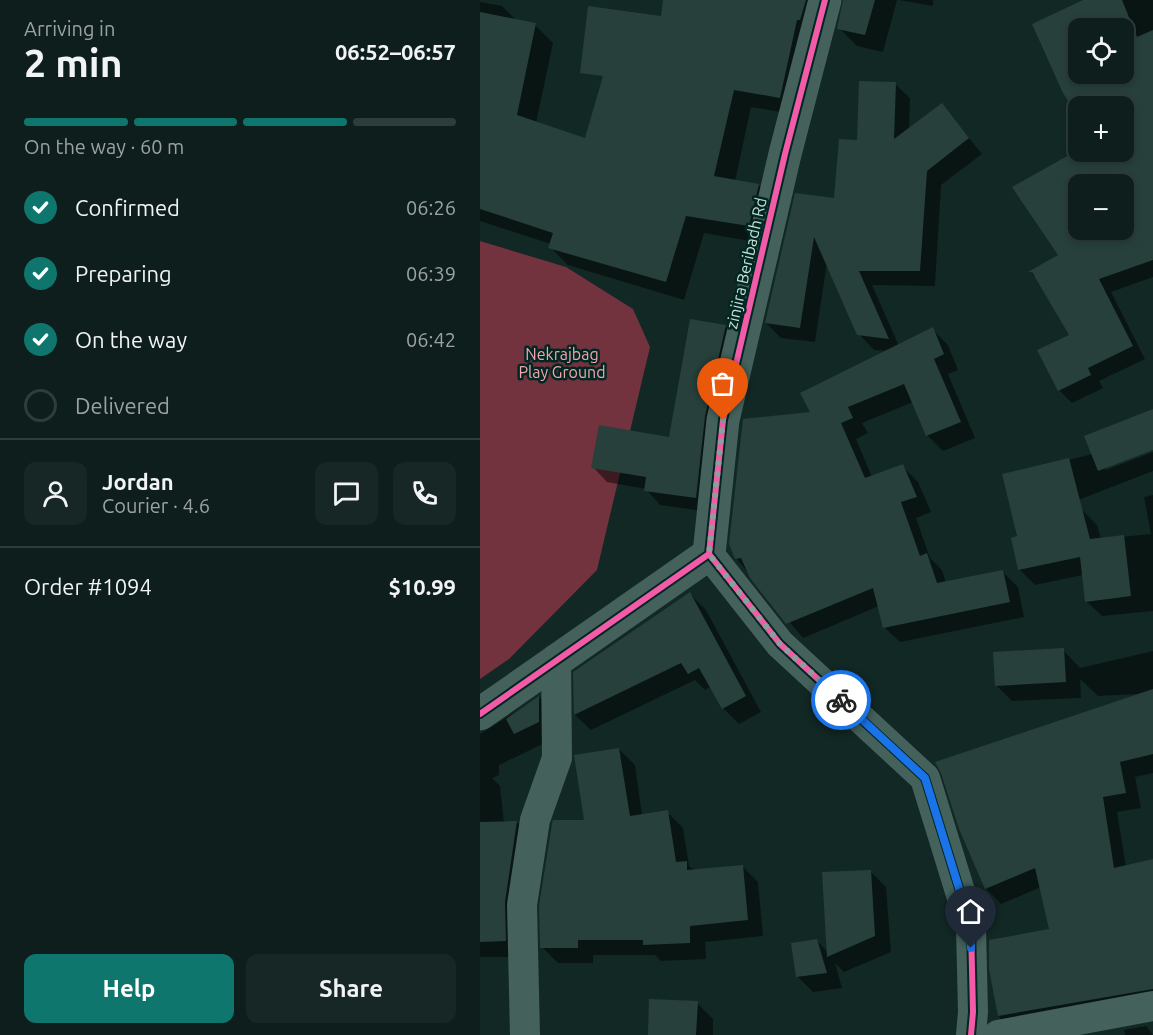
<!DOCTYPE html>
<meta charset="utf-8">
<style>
:root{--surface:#0e1e1c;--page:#172725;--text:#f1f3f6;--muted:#9ba2a3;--line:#2e3c3b;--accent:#0f766e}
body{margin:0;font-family:Ubuntu,sans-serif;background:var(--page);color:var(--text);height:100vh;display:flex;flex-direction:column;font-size:22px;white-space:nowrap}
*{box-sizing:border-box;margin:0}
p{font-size:20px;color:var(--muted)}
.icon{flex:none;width:33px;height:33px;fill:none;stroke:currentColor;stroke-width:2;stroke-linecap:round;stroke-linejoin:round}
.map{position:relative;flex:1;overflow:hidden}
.side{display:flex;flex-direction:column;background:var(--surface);width:480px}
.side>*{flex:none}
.fabs{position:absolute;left:588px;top:18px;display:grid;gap:12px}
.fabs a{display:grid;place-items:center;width:66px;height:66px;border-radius:12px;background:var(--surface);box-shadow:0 3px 9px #0003,0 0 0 2px var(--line);font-size:30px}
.pin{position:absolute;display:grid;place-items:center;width:51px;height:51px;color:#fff;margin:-62px -26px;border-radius:50% 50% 50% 0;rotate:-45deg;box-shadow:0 0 6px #0007}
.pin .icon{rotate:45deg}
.courier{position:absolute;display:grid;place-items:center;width:60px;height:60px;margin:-30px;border:4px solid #1a73e8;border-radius:50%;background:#fff;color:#222;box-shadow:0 2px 8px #0007}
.overview em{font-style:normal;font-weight:700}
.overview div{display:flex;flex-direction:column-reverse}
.overview{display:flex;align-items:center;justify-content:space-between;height:102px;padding:0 24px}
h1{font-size:39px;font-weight:700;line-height:45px}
.bar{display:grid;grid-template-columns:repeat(4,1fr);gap:9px 6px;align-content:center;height:72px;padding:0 24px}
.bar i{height:8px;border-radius:4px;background:var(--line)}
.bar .selected{background:var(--accent)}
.bar p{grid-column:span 4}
.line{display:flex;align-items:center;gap:15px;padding:0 24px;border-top:2px solid var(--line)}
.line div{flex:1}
.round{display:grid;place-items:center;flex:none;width:63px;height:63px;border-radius:12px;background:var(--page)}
ol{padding:0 24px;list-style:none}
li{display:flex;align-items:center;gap:18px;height:66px}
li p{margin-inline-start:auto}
li .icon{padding:6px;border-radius:50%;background:var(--accent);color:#fff;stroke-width:4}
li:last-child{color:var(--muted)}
li i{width:33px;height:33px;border:3px solid var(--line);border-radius:50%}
.action{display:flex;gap:12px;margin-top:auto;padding:12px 24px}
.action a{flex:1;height:69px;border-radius:12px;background:var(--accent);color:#fff;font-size:24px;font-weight:700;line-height:69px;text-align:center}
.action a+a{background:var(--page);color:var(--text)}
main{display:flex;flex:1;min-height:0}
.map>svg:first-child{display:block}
</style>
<main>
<section class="side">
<div class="overview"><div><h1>2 min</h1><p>Arriving in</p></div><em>06:52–06:57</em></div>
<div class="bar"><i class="selected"></i><i class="selected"></i><i class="selected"></i><i></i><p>On the way · 60 m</p></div>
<ol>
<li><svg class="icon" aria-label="check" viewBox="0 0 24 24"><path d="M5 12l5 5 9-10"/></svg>Confirmed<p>06:26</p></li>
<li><svg class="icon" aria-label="check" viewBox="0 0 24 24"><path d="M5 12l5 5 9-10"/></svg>Preparing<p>06:39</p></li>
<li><svg class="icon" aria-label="check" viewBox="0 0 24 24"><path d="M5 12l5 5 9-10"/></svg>On the way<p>06:42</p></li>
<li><i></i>Delivered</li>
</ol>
<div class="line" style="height:108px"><a class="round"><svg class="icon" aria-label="person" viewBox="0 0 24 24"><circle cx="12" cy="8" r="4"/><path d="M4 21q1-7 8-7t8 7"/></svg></a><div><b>Jordan</b><p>Courier · 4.6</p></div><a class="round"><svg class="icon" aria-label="chat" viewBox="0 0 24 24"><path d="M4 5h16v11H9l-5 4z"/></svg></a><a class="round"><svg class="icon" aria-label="phone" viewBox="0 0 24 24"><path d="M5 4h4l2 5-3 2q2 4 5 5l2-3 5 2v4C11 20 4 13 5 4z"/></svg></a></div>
<div class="line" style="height:78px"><div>Order #1094</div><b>$10.99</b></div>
<div class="action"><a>Help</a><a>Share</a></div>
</section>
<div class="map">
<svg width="673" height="1035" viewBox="0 0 673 1035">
<rect width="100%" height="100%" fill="#122825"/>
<path fill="#72323e" d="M0,241L86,267L153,309L170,347L117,570L29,659L0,679Z"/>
<path fill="#0007" fill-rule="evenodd" d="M204,0H357L318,115L271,107L255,181L278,185L296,203L287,244L224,233L204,300L88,265L70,247L71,244L0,221V2L22,6L37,21L55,25L73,43L56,123L106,140L201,20Z
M363,0H417L403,52L377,46L359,28Z
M419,0H453V6Z
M606,0H673V277L631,292L665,359L619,381L623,388L592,403L579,390L591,335L558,280L551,273L580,255L598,151L644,152V106H598V113L584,92L554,25ZM598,28H644V74H598ZM598,184H644V230H598Z
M415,84L430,98L429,130L462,105L502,154L461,185L455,286L392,285L419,346L452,329L468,345L478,370L468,374L495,438L463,451L447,435L433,402L382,423L388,433L376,439L392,477L422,466L438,482L451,512L436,518L450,558L462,570L466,583L523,572L538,587L544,617L420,642L404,627L399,606L323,638L256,558L332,414L407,351L394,350L379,334L347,262L335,342L301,338L286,323L316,194L355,200L379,142Z
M245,326L260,341L230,512L180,505L166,489L127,482L113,467L190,438Z
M673,452V471L570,511L601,509L617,525L621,539L671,534L664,497L673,495V611L622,616L606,601L603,575L555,585L539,569V537L524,475L613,454L626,470Z
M210,594L226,610L281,712L259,724L243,708L231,686L225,690L215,680L111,730L95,715V672Z
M583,650L600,668L673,651V773L655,777L661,808L637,812L646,867L673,860V1006L535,1032L519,1017L511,969L571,931L561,887L521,904L506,888L659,694L618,696L600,679L601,698L532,701L516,685Z
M59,697L74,713L75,738L19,765V775L12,778L20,786L24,823L37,822L53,838L41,957H0V734Z
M139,749L155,765L162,815L187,812L203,828L209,866L215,871L262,866L278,882L283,936L225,942L226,959L181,961L175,955H113V963H78L62,947L106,821Z
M390,871L406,887L411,952L364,972L355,963L362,988L333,992L317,976L337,941L348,952Z
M217,1003L233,1019V1035H169Z
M666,1026L673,1035H645L644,1030Z"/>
<path fill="#27403c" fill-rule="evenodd" d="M183,0H326L320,20H317L300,98L254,90L234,176L279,184L269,226L206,216L186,282L68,248L73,233L0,209V12L56,23L37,115L105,138L123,76L100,73L108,6L181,16Z
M363,0H395L385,35L357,29Z
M603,0H642L657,37L673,30V260L619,279L653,346L608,368L611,375L578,391L557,350L589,335L552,272H548L578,255L532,187L598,150L644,152V106H598V116L583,93L552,24ZM598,28H644V74H598ZM598,184H644V230H598Z
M379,81L416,82L414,139L462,103L489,138L447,171L440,271H379L409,339L377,335L334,237L320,328L285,323L315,193L354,198L359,139L377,140Z
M210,319L246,325L225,416L216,498L164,491L166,477L111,468L119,425L189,437Z
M453,327L464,354L454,359L481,422L446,436L424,384L368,407L373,418L361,423L385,478L423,464L437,497L421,502L440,556L447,553L457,583L523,570L530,602L403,628L393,588L306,624L270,578L261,558L255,559L249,544L263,419L330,412L320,393Z
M673,409V450L618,471L604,436Z
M589,458L610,539L644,535L651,596L605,602L600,557L538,570L531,538L537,536L522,474Z
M210,592L266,696L242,709L219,668L208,674L201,663L94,715L93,672Z
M584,648L586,682L515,686L513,652Z
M673,689V754L640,762L646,793L623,797L634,868L673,859V989L518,1016L509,969V940L569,929L555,868L505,889L479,829L461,773L455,762Z
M59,696V722L34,734L26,719Z
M139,748L150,816L188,810L196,862L207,861V870L263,865L268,920L210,926V943L163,945V940H98V948H60L59,906L72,824L73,820H104L94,755Z
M37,821L25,902L26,941L0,942V822Z
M391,870L395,936L347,957L342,872Z
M337,939L347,973L316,977L311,943Z
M169,999L218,1001L216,1035H168Z"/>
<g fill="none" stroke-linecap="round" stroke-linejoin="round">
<path stroke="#44615c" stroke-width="30" d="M229,554L300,644L445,778L491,927L493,1012L491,1035
M45,1035L42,905L55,820L77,758L76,659
M518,1035L673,1006"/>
<path stroke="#44615c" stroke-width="33" d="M0,714L229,554L243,420L305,154L345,0"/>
<g stroke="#002721" stroke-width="10">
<path id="cycleway" d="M229,554L300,644L445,778L491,927L493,1012L491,1035
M0,714L229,554L243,420L305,154L345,0"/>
</g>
<use href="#cycleway" stroke="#f35aa7" stroke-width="6"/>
</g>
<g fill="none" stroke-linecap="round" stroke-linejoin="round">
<path stroke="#8aa09b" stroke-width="6" stroke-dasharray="0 10.8" d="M243,420L229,554L300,644L361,700"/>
<path stroke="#1a73e8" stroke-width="8" d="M361,700L445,778L491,927V948"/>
</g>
<g text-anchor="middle" stroke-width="5" stroke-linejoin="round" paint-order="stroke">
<g font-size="16" fill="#cbe0db" stroke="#002721">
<text transform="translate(266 263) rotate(-77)" y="6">zinjira Beribadh Rd</text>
</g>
<g font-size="16" fill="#f5a4ae" stroke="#002721">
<text x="82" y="360">Nekrajbag<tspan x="82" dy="18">Play Ground</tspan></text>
</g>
</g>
</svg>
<div class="fabs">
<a><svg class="icon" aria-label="locate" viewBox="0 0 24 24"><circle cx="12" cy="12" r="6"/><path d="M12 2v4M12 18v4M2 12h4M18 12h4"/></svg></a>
<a>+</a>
<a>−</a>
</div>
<div class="pin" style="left:243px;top:420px;background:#ea580c"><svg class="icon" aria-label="bag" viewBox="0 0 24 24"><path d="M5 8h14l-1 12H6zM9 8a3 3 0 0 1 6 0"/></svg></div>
<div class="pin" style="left:491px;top:948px;background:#1f2937"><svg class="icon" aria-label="home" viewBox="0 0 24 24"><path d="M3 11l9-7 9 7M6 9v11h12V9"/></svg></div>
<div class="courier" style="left:361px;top:700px"><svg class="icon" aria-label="bike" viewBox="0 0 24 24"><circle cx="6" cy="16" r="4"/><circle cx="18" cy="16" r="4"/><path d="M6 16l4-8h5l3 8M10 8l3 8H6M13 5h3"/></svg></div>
</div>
</main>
